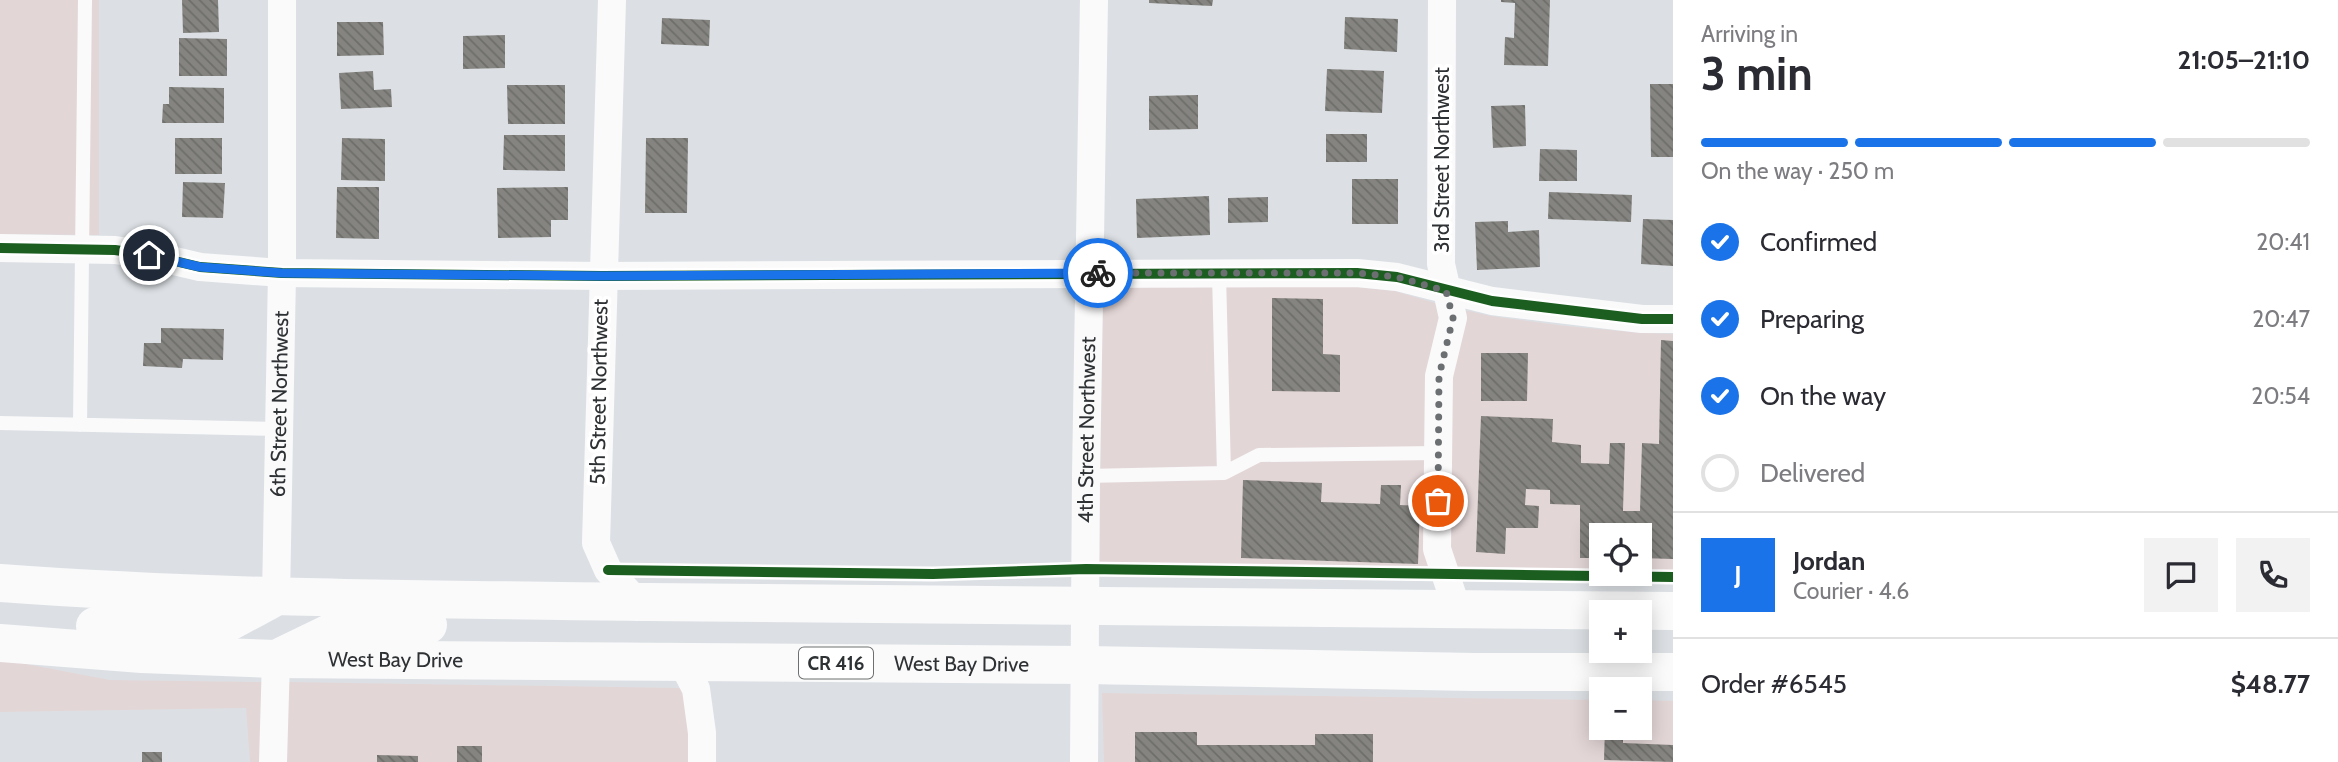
<!DOCTYPE html>
<meta charset="utf-8">
<style>
:root{--surface:#fff;--page:#f2f2f3;--text:#2b2b33;--muted:#7c7c81;--line:#e1e1e2;--accent:#1a73e8}
body{margin:0;font-family:Cabin,sans-serif;background:var(--page);color:var(--text);height:100vh;display:flex;flex-direction:column;font-size:26px;white-space:nowrap}
*{box-sizing:border-box;margin:0}
p{font-size:23px;color:var(--muted)}
.icon{flex:none;width:38px;height:38px;fill:none;stroke:currentColor;stroke-width:2;stroke-linecap:round;stroke-linejoin:round}
.map{position:relative;flex:1;overflow:hidden}
.details{display:flex;flex-direction:column;background:var(--surface);width:665px}
.details>*{flex:none}
.controls{position:absolute;left:1589px;top:523px;display:grid;gap:14px}
.controls a{display:grid;place-items:center;width:63px;height:63px;border-radius:0px;background:var(--surface);box-shadow:0 4px 18px #0003;font-size:35px}
.pin{position:absolute;display:grid;place-items:center;width:60px;height:60px;color:#fff;margin:-30px;border:4px solid #fff;border-radius:50%;box-shadow:0 2px 7px #0007}
.courier{position:absolute;display:grid;place-items:center;width:70px;height:70px;margin:-35px;border:5px solid #1a73e8;border-radius:50%;background:#fff;color:#222;box-shadow:0 2px 9px #0007}
.headline em{font-style:normal;font-weight:700}
.headline div{display:flex;flex-direction:column-reverse}
.headline{display:flex;align-items:center;justify-content:space-between;height:119px;padding:0 28px}
h1{font-size:46px;font-weight:700;line-height:52px}
.bar{display:grid;grid-template-columns:repeat(4,1fr);gap:10px 7px;align-content:center;height:84px;padding:0 28px}
.bar i{height:9px;border-radius:5px;background:var(--line)}
.bar .active{background:var(--accent)}
.bar p{grid-column:span 4}
.line{display:flex;align-items:center;gap:18px;padding:0 28px;border-top:2px solid var(--line)}
.line div{flex:1}
.round{display:grid;place-items:center;flex:none;width:74px;height:74px;border-radius:0px;background:var(--page)}
ol{padding:0 28px;list-style:none}
li{display:flex;align-items:center;gap:21px;height:77px}
li p{margin-inline-start:auto}
li .icon{padding:7px;border-radius:50%;background:var(--accent);color:#fff;stroke-width:4}
li:last-child{color:var(--muted)}
li i{width:38px;height:38px;border:4px solid var(--line);border-radius:50%}
main{display:flex;flex:1;min-height:0}
.map>svg:first-child{display:block}
</style>
<main>
<div class="map">
<svg width="1673" height="762" viewBox="0 0 1673 762">
<defs>
<pattern id="building-back-hatch" width="6" height="6" patternUnits="userSpaceOnUse" patternTransform="scale(1.75)"><rect width="6" height="6" fill="#858480"/><path d="M-1 5l2 2M0 0l6 6M5-1l2 2" fill="none" stroke="#6d6d6a"/></pattern>
</defs>
<rect width="100%" height="100%" fill="#dce0e4"/>
<path fill="#e3d6d7" d="M0,0H99V235L0,234Z
M1103,286L1356,287L1395,291L1435,303L1440,318L1431,571L1099,572Z
M1464,310L1491,316L1566,326L1642,333L1673,334V570L1640,571V536H1601V571H1458L1450,546L1452,378Z
M0,659L110,680L263,682L260,762H250L246,708L0,712Z
M288,682L680,688L684,694L689,734V762H286Z
M1102,693L1601,700V728H1640V700L1673,701V762H1104Z"/>
<path fill="url(#building-back-hatch)" d="M182,0H218L219,32L183,33Z
M1149,0H1213L1212,6L1149,3Z
M1501,0H1550L1548,66L1504,65L1505,37L1514,38L1515,3L1501,2Z
M1345,17L1398,19L1397,52L1344,49Z
M662,18L710,20L709,46L661,44Z
M337,22H383L384,55L337,56Z
M505,35V68L463,69V36Z
M179,38L227,39V76H179Z
M1327,69L1384,71L1382,113L1325,111Z
M373,71L374,90L391,89L392,107L341,109L339,73Z
M1650,84H1673V157H1651Z
M507,85H565V124H508Z
M169,87L224,88V123H162L163,104H169Z
M1198,95V129L1149,130V96Z
M1525,105L1526,146L1493,148L1491,106Z
M1326,134H1367V162H1326Z
M504,135H565V171L503,170Z
M175,138H222V174H175Z
M342,138L385,139V181L341,180Z
M646,138H688L687,213H645Z
M1540,149L1577,150V181H1539Z
M1352,179H1398V224H1352Z
M183,182L225,183L223,218L182,217Z
M337,187H379V239L336,238Z
M568,187V220H551V237L498,238L497,188Z
M1549,192L1632,195L1631,222L1548,219Z
M1209,196L1210,235L1137,238L1136,199Z
M1268,197V222L1228,223V198Z
M1643,219L1673,220V266L1641,264Z
M1508,221V232L1539,230L1540,267L1477,270L1475,222Z
M1272,298L1323,299V354L1340,355V392L1272,391Z
M161,328L224,329L223,360L183,359L182,368L143,366L144,343H161Z
M1661,340L1673,341V559L1640,558V536H1601V558H1580V505L1550,504V490L1526,489L1525,505L1539,506L1538,528H1506L1505,554L1476,552L1481,416L1553,419L1552,442L1581,445V463L1609,464L1610,443H1625L1623,511H1640L1642,443L1659,444Z
M1481,353H1528L1527,401H1481Z
M1243,480L1322,483L1321,502L1380,504L1381,485H1401L1400,505L1420,506L1418,564L1241,558Z
M1605,728H1623V743L1673,745V762L1604,760Z
M1135,732H1197V745H1315V734H1373V762H1135Z
M457,746H482V762H457Z
M142,752H162V762H142Z
M377,755L418,756V762H377Z"/>
<g fill="none" stroke-linecap="round" stroke-linejoin="round">
<path stroke="#fafafb" stroke-width="14" d="M1219,274L1224,473
M0,423L279,429
M80,425L85,0
M1086,476L1224,473L1259,455L1438,453"/>
<g stroke="#fafafb" stroke-width="28">
<path d="M612,0L596,543L608,570L637,602"/>
<path d="M1442,0L1441,264L1453,318L1439,376L1437,549L1457,609"/>
<path d="M0,248L115,250L149,255L200,267L282,273L602,276L1357,273L1397,277L1492,301L1642,319H1673"/>
<path id="s1" d="M276,598L282,273V0"/>
<path d="M682,662L696,689L702,733V762"/>
<path d="M273,762L276,659"/>
<path id="s2" d="M1084,762L1086,476L1094,0"/>
</g>
<g stroke="#fafafb" stroke-width="38">
<path d="M0,583C216,599 431,599 647,602C989,606 1331,607 1673,611"/>
<path d="M95,626L204,627L229,622L270,600"/>
<path id="s3" d="M0,643L142,654L276,659L1085,665L1474,672H1673"/>
<path d="M282,656L342,627L428,625"/>
</g>
<g stroke="#fff" stroke-width="15">
<path id="cycleway" d="M0,248L115,250L149,255L200,267L282,273L602,276L1357,273L1397,277L1492,301L1642,319H1673
M608,570L933,574L1086,569L1673,577"/>
</g>
<use href="#cycleway" stroke="#1b5e20" stroke-width="10"/>
</g>
<g fill="none" stroke-linecap="round" stroke-linejoin="round">
<path stroke="#6c6f72" stroke-width="7" stroke-dasharray="0 12.6" d="M1098,273H1357L1397,277L1446,291L1453,318L1439,376L1438,501"/>
<path stroke="#1a73e8" stroke-width="9" d="M149,255L200,267L282,273L602,276L1098,273"/>
</g>
<g text-anchor="middle" stroke-width="7" stroke-linejoin="round" paint-order="stroke">
<rect fill="#fff" stroke="#6d7071" stroke-width="2" x="799" y="647.5" width="74" height="31" rx="5"/>
<g font-size="19" font-weight="bold" fill="#2f3234">
<text x="836" y="670">CR 416</text>
</g>
<g font-size="21" fill="#2f3234" stroke="#fff">
<text transform="translate(1442 160) rotate(-90)" y="7">3rd Street Northwest</text>
<text transform="translate(599 392) rotate(-89)" y="7">5th Street Northwest</text>
<text dy="7" stroke="none"><textPath href="#s1" startOffset="194">6th Street Northwest</textPath></text>
<text dy="7" stroke="none"><textPath href="#s2" startOffset="332">4th Street Northwest</textPath></text>
<text dy="7" stroke="none"><textPath href="#s3" startOffset="396">West Bay Drive</textPath></text>
<text dy="7" stroke="none"><textPath href="#s3" startOffset="962">West Bay Drive</textPath></text>
</g>
</g>
</svg>
<div class="controls">
<a><svg class="icon" aria-label="locate" viewBox="0 0 24 24"><circle cx="12" cy="12" r="6"/><path d="M12 2v4M12 18v4M2 12h4M18 12h4"/></svg></a>
<a>+</a>
<a>−</a>
</div>
<div class="pin" style="left:1438px;top:501px;background:#ea580c"><svg class="icon" aria-label="bag" viewBox="0 0 24 24"><path d="M5 8h14l-1 12H6zM9 8a3 3 0 0 1 6 0"/></svg></div>
<div class="pin" style="left:149px;top:255px;background:#1f2937"><svg class="icon" aria-label="home" viewBox="0 0 24 24"><path d="M3 11l9-7 9 7M6 9v11h12V9"/></svg></div>
<div class="courier" style="left:1098px;top:273px"><svg class="icon" aria-label="bike" viewBox="0 0 24 24"><circle cx="6" cy="16" r="4"/><circle cx="18" cy="16" r="4"/><path d="M6 16l4-8h5l3 8M10 8l3 8H6M13 5h3"/></svg></div>
</div>
<section class="details">
<div class="headline"><div><h1>3 min</h1><p>Arriving in</p></div><em>21:05–21:10</em></div>
<div class="bar"><i class="active"></i><i class="active"></i><i class="active"></i><i></i><p>On the way · 250 m</p></div>
<ol>
<li><svg class="icon" aria-label="check" viewBox="0 0 24 24"><path d="M5 12l5 5 9-10"/></svg>Confirmed<p>20:41</p></li>
<li><svg class="icon" aria-label="check" viewBox="0 0 24 24"><path d="M5 12l5 5 9-10"/></svg>Preparing<p>20:47</p></li>
<li><svg class="icon" aria-label="check" viewBox="0 0 24 24"><path d="M5 12l5 5 9-10"/></svg>On the way<p>20:54</p></li>
<li><i></i>Delivered</li>
</ol>
<div class="line" style="height:126px"><b class="round" style="background:var(--accent);color:#fff">J</b><div><b>Jordan</b><p>Courier · 4.6</p></div><a class="round"><svg class="icon" aria-label="chat" viewBox="0 0 24 24"><path d="M4 5h16v11H9l-5 4z"/></svg></a><a class="round"><svg class="icon" aria-label="phone" viewBox="0 0 24 24"><path d="M5 4h4l2 5-3 2q2 4 5 5l2-3 5 2v4C11 20 4 13 5 4z"/></svg></a></div>
<div class="line" style="height:91px"><div>Order #6545</div><b>$48.77</b></div>
</section>
</main>
